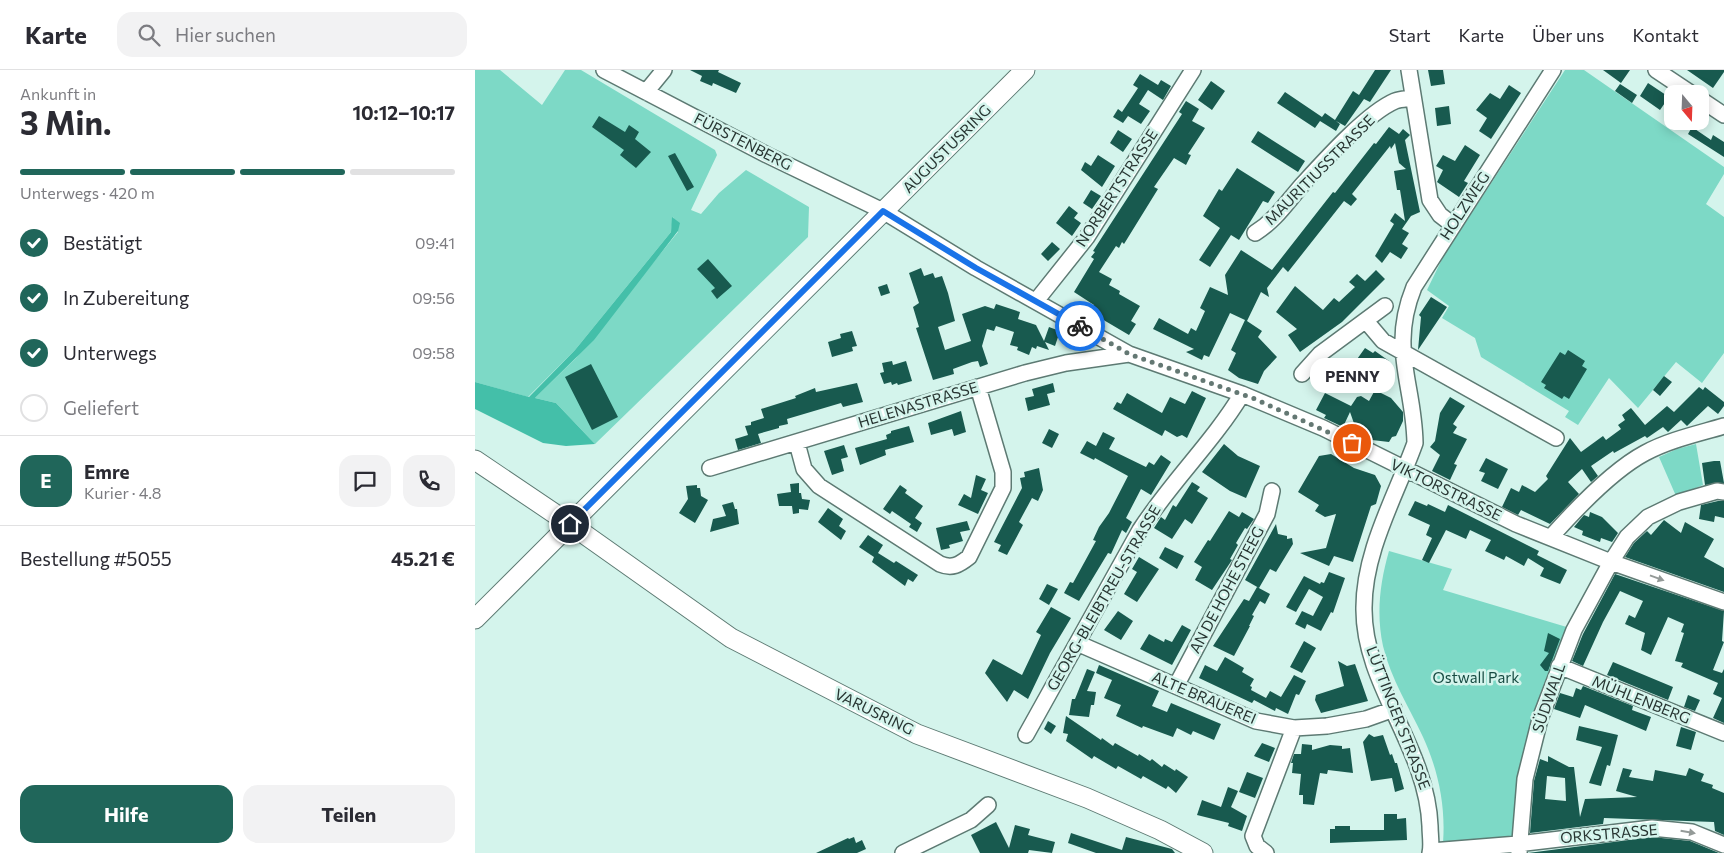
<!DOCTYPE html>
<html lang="de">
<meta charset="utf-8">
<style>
:root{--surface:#fff;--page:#f2f2f3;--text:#2b2b33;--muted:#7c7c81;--line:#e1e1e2;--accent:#20665a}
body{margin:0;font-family:Commissioner,sans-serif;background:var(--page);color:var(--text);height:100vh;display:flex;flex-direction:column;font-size:19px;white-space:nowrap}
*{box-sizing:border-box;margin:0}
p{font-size:16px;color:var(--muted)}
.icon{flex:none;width:28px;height:28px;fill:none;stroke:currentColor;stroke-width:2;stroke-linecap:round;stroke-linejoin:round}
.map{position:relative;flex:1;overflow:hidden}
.drawer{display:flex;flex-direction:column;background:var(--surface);width:475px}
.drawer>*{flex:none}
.needle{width:32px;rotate:161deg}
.buttons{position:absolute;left:1189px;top:15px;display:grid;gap:10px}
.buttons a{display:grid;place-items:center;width:45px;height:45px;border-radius:10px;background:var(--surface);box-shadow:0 2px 12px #0003;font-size:25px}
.pin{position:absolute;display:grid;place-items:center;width:42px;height:42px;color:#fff;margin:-21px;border:2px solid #fff;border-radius:50%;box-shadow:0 1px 5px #0007}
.courier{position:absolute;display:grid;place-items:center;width:50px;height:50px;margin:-25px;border:4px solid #1a73e8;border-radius:50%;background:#fff;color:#222;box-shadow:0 1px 6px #0007}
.bubble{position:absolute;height:35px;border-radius:15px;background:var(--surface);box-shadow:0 2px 12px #0003;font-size:16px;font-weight:700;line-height:35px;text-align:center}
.headline em{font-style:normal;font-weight:700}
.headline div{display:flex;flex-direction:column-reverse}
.headline{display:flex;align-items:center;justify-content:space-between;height:85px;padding:0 20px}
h1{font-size:32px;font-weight:700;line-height:38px}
.bar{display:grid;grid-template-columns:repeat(4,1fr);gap:8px 5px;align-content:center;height:60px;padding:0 20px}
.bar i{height:6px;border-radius:4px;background:var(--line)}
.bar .on{background:var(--accent)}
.bar p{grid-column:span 4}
.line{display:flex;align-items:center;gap:12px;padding:0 20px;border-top:1px solid var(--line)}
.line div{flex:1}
.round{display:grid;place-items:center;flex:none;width:52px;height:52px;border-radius:15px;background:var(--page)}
ol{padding:0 20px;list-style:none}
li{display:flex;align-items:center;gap:15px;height:55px}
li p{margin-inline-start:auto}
li .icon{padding:5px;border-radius:50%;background:var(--accent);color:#fff;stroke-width:4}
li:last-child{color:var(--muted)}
li i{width:28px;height:28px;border:2px solid var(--line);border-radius:50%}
.cta{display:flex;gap:10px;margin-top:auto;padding:10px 20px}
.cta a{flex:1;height:58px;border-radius:15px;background:var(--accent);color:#fff;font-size:20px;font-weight:700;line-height:58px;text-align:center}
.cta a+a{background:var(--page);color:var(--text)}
header{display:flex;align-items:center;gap:30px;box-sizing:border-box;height:70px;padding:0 25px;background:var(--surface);border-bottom:1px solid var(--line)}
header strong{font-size:24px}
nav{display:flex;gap:28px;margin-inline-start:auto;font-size:18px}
.search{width:350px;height:45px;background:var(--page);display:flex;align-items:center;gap:12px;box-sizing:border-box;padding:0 18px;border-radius:15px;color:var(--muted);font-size:19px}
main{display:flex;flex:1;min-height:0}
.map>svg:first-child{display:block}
</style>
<header>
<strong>Karte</strong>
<div class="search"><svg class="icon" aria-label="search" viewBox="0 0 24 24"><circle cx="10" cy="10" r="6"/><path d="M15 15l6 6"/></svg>Hier suchen</div>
<nav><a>Start</a><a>Karte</a><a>Über uns</a><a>Kontakt</a></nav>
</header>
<main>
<section class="drawer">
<div class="headline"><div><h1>3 Min.</h1><p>Ankunft in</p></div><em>10:12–10:17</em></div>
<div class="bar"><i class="on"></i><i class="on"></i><i class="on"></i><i></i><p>Unterwegs · 420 m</p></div>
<ol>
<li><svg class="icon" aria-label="check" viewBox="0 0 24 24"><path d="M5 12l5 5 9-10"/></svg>Bestätigt<p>09:41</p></li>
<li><svg class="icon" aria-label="check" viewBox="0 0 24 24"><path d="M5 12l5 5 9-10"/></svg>In Zubereitung<p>09:56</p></li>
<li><svg class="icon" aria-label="check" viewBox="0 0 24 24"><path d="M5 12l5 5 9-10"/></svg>Unterwegs<p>09:58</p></li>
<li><i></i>Geliefert</li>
</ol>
<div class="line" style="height:90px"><b class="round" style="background:var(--accent);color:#fff">E</b><div><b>Emre</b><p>Kurier · 4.8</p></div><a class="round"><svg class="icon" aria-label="chat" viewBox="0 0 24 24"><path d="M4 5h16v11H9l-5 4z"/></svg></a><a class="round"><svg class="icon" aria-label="phone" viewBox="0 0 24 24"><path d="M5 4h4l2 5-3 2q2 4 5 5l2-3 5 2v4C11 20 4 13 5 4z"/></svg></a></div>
<div class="line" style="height:65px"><div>Bestellung #5055</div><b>45.21 €</b></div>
<div class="cta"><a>Hilfe</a><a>Teilen</a></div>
</section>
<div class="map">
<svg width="1249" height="783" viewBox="0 0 1249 783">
<rect width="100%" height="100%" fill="#d4f4ec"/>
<path fill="#7dd9c6" d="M0,0H25L67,35L90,0H106L240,80L242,85L216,140L226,144L244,123L271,100L334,137L333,167L120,374L81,333L60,328L101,288L203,162L198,147L196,162L100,280L53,327L0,312Z
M1090,0H1109L1249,97V104L1231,134L1249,147V283L1227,313L1201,292L1163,338L1134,308L1103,355L1090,347L1094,341L1006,287L1000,268L967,248L974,236L952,220L968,187Z
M1221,374L1228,415L1201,426L1184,387L1202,379Z
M914,481L977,499L968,520L1095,558L1065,649L1044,783H967C972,743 965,704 948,667C934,637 916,609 908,576C901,544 905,512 914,481Z"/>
<path fill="#44bfa9" d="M197,147L205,153L203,161L119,270L60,328L81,333L120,374L91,376L68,373L0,339V312L54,327L100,280L196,162Z"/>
<path fill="#185a4f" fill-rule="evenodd" d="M215,0H244L243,2L266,13L261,23L238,13L237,16L225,11L227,6Z
M900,0H916L895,32L889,29L870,56L861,51L865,54L861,61L845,51L840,58L802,33L810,22L847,47L850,43L860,50L878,21L884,25Z
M953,0H968L970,14L956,16Z
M1128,0H1155L1146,13Z
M1212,0H1249V2L1238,18Z
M665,4L683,15L686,10L696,16L688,30L673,20L664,34L675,41L666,54L653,46L648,53L638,47L643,39L647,42L663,18L658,15Z
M736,11L750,21L737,40L723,30Z
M1173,13L1194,27L1185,40L1165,26Z
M1145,14L1162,25L1157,33L1140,21Z
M1034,15L1046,23L1016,69L1004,61L1012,48L1001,40L1015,23L1025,29Z
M711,31L724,39L717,51L730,58L713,84L716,85L711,95L699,88L679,117L683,119L649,174L647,172L644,178L641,176L624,202L637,209L634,215L645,221L644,224L665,236L656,251L661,254L654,265L615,242L619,235L599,222L619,189L616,187L620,182L618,181L707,44L704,42Z
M974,36L976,54L962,56L960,38Z
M124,46L150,62L154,55L164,62L160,69L176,82L161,98L145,85L149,80L117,57Z
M914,57L924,64L928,59L935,65L930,70L945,142L936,146L927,159L934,163L927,174L933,178L926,189L915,182L907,193L900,186L919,154L915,151L920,143L930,151L925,120H922L919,101L931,99L924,93L920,73L916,79L915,76L877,124L882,129L876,136L869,131L813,202L808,197L792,218L794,227L786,222L772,251L787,261L783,267L802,287L789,301L783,314L764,308L753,300L761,283L756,280L770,250L755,243L734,287L729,285L727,290L711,282L719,279L678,259L684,248L713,264L716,258L721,261L730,241L725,238L735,217L753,225L750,205L766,180L797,200L858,122L860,123L899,73L901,74Z
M1217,57L1236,70L1238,65L1249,72V87L1213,64Z
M643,60L657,69L648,82L635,73Z
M783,61L830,91L823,102L776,72Z
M990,75L1005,85L989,111L993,113L984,127L962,112L968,100L961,96L968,85L980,91Z
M200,83L219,117L212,121L193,86Z
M623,85L640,96L627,117L606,100L610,92L616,96Z
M762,98L800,122L793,133L788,131L764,170L756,165L735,197L724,190L745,158L728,146L744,119L747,121Z
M616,120L626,126L617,139L608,133Z
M594,136L603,143L599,148L606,153L597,166L581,153Z
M577,172L585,179L573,191L566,184Z
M233,189L257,216L242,229L236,221L240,218L222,199Z
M446,198L449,206L458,203L460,208L467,206L473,223L480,251L463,257L470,280L496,271L487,244L510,236L519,239L521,234L545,242L543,249L561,255L569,271L574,257L582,260L581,263L584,264L580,276L570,272L574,280L562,276L561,279L557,277L554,285L542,280L543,277L535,275L539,262L521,256L519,261L512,259L507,276L513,294L505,297L503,291L497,292L478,299L479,304L458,310L441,258L444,257L438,237L444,233L434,203Z
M901,200L910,209L867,252L825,282L813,265L822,259L801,242L820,216L848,240L859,228L864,232L880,217L874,212L882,204L890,211Z
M412,214L415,223L406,226L403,217Z
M956,227L972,237L943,280L946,247L944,245Z
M377,261L382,276L377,277L378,281L357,287L353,272L366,268L365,264Z
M890,278L898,283L900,281L914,291L907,300L901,296L896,303L893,304L885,298L886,296L880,292Z
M1093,280L1110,291L1107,296L1112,299L1094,329L1089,326L1087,329L1069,318L1071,315L1066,312L1085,282L1090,285Z
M417,291L418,295L431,291L437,311L423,315L422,313L417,315L416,312L409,314L405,303L409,302L407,293Z
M116,294L143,347L117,360L90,307Z
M1189,306L1197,312L1185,326L1178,320Z
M382,313L388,332L368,337L366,333L312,349L313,354L304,356V358L283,364L286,373L263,380L260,369L273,365L270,356L276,355V352L289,348L286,339L321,328L320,326L340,318L341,322Z
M578,313L580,322L572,324L575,335L553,341L550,328L559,326L557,319Z
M1224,317L1228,320L1230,317L1249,332V336L1243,344L1233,336L1212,356L1206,350L1193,362L1188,357L1172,368L1170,366L1139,383L1138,381L1116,396L1123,406L1116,412L1107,399L1093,412L1104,424L1075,454L1046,440L1043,445L1027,437L1036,418L1044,422L1047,415L1060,422L1073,409L1071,406L1095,368L1106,382L1128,366L1131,370L1146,359L1143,355L1150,350L1147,345L1156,338L1170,355L1192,336L1199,342Z
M900,320L916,328L928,342V351L921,366L917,367L914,372L897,370L882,362L875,342L868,357L849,348L851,345L841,340L850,323L876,336L882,327L886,326L894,331Z
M717,321L731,328L712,368L707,365L702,367L690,360L687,366L638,339L642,332L646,334L652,323L687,343L695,327L710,334Z
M975,327L990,336L978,354L982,357L978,363L992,369L979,394L982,395L975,410L957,401L965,385L955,377L960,371L965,343Z
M486,341L491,362L479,366L477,359L456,365L453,353Z
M434,356L439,372L410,380L411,385L385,395L380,378L412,369L411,365L416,363V361Z
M574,359L584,364L577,378L567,373Z
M628,362L640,368L634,379L671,397L674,392L679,395L686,385L696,392L676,425L666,419L651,448L657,452L651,463L647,460L636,484L633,483L604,531L589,523L595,512L598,513L621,471L618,470L624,457L634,443L653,406L620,388L619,390L605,383L612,371L621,376Z
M749,374L763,386L785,396L771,428L755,421L727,402Z
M369,375L373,387L366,389L369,401L357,405L349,381Z
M856,384L879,398L900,405L906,416L901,434L896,436L878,492L859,486L854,496L825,483L851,478L861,444L850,447L840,441L844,435L823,422L844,386Z
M1011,388L1033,399L1023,419L1006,411L1010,403L1004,401Z
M1239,391H1245L1249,413L1230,415L1227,393Z
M564,398L568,420L563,431L557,428L544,452L548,455L532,485L523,481L526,475L519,472L547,418L545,408L550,407L549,402Z
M501,405L511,409L506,420L513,423L503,444L483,435L489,424L496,428Z
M717,412L725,417L722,421L733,428L717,454L710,449L697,469L679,458L686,447L690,450L698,435L701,437Z
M324,413V423H326L327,429L335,430L333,440L324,439V443L318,444L317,436H304L302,424L316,422L315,414Z
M222,415V418H225L226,426L233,430L220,453L204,443L213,429L211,416Z
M425,415L432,420L430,423L448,436L440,448L447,453L442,462L434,457L436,454L417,441L415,444L408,439Z
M940,431L952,436L953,434L970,442L973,435L1064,481L1062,485L1092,500L1085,514L1065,506L1069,498L1053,488L1049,496L1031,486L1029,490L1010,481L1016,470L995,460L991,469L971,460L954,493L947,490L957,468L951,465L955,455L933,445Z
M1243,431H1249V448L1240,446L1239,452L1224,449L1226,435Z
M258,432L260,439H262L264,454L235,462L238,449L251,446L247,435Z
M353,438L368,449L364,456L371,461L366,470L343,452Z
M754,441L764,447L767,442L779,449L772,459L770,458L761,473L763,475L755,489L757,490L737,520L720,510L727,497L719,492L733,470L735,471Z
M1115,442L1127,447L1143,463L1137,472L1126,468L1125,472L1107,465L1108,461L1099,457L1109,445L1114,447Z
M1189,450L1206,463L1210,452L1239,469L1229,487L1249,498V522L1150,487L1159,473L1172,461L1176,465Z
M492,451L495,460L485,462L488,471L474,475L475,478L466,480L461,458Z
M801,454L803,464L812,466V469L817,468L818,474L801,502L795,499L784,518L770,510Z
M393,465L408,475L403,483L419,493L421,491L443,505L438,512L433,509L430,516L397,492L399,487L384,477Z
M690,477L709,486L702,499L684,488Z
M664,487L684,499L662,532L649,524L662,502L657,499Z
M854,502L870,508L858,543L856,542L846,561L832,554L830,559L820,554L827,541L838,546L848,527L834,519L821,542L811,537L829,506L845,514L846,512L849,513Z
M1140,504L1249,541L1247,571L1249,572L1238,600L1247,603L1249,599V653L1238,648L1247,628L1238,624L1243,613L1206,597L1208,593L1200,591L1209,563L1206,562L1209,554L1193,547L1176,585L1166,580L1170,563L1150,554L1154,545L1160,548L1168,531L1145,521L1128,552L1108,596L1097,591L1108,564Z
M572,514L583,519L574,535L564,529Z
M782,517L795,524L790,534L785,531L777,545L779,546L774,556H775L759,586L738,576L769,529L774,531Z
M576,537L596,548L575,583L553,629L539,620L532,632L510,603L518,589L547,605L566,565L561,562Z
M643,541L658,551L646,570L629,560Z
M707,555L716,560L697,595L665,579L674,564L689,572L690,569L697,572Z
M1073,563L1085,569L1073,601H1070L1065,595L1074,583L1069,581Z
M829,571L841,578L827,603L815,597Z
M750,587L769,598L767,602L779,609L775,616L777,617L776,620L791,628L795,621L806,627L819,605L831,611L824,625L821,624L813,644L801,638L800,641L779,630L777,633L724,608L730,595L742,601Z
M863,591L872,596L880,594L893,631L846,643L840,630L841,625L869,616Z
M1138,592L1198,617L1193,630L1132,605Z
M624,595L684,621L677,636L692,642L696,633L746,654L739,670L718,661L716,665L702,658L698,667L668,656L667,658L641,646L646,635L629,628L637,610L621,603Z
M612,599L620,602L612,621L621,622L619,635H616L614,647L594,645L597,629H600Z
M1108,616L1158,636L1157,640L1176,647L1171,661L1110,635L1105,648L1079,639L1085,623L1098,627L1101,618L1106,620Z
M1213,625L1225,630L1220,641L1209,637Z
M591,646L626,670L627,668L638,676L640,673L663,686L664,684L675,691L677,689L687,697L689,694L700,701L701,699L713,707L701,723L693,716L691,719L668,706L666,709L643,696L641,699L619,686L617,689L591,671L593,664L588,663Z
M573,651L581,656L576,664L569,659Z
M1104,656L1143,665L1135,696L1132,695L1126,716L1114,713L1127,677L1101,670Z
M1206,657L1221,662L1216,680L1201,676Z
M894,664L899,667L908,665L915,685L917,684L920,693H922L929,719L920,722L917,708L896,711L888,672Z
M787,673L800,678L794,692L779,686Z
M827,674L837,675V680L855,675L867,676V679L875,678L878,703L853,700L852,704L845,703L839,735L828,734V725H824L826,704L817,703L818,693H816L819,684H826Z
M1073,686L1094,697H1099L1105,747L1110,729L1162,727L1141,721L1148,698L1157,700L1154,707L1178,711L1180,700L1211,706L1214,698L1229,704L1226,711L1238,715L1237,718L1249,723V765L1240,761L1239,752L1129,748L1128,754L1055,763L1059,711L1065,689L1073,692ZM1072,706L1090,708L1091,731L1070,729Z
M772,702L788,708L780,728L764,722Z
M753,717L763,721L756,737L772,746L767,761L753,756L754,753L722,745L727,730L746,737Z
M909,744H922V749L931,748L932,770L855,773V759H860V756H875V760H909Z
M521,752L534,778L540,755L555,759L553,765L580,772L577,783L554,780L553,783H505L496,765Z
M596,763L647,780L651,767L697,779L700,783H621L593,773Z
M379,767L381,773L387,770L391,779L382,783H341L373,768L374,769Z
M1177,767L1215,771L1244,783H1053Z"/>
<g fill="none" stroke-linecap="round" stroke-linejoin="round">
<g stroke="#5d7a73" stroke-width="18">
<path id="minor" d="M129,0L292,85L408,141L501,198L654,284L767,324L848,358L1041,454L1136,492L1249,532
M934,0L955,130L965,145L978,155
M1181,0L1217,24
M171,22L189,0
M1225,29L1249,45
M780,163C801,150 812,132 828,114C849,91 892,43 920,31C925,29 932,29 938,28
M561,231L612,167L718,0
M891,251L908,271L1081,368
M827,304L845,284L910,236
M322,373L329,399L344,416L465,494C477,499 484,495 494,487L528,418V402L503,317
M235,398L550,303L591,293L654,284
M1076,467C1100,440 1138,400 1170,383C1194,370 1222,364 1249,356
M602,573L781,651L819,658L852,656L891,649L919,639
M1084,596L1249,663
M701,616L792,444L797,421
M551,665L665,460C696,412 738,372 767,324
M956,781L1043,774L1177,758L1217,762L1249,775
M428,783L496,750L513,735
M791,783L782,776L778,766L819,658
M955,783C957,775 955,765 955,756C952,677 889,615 889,540C888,482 921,426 940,373C939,313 914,279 939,217L1078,0
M1044,783L1050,709L1065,649L1099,560L1136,492L1152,467L1173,447L1204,432L1242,421L1249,422"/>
</g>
<g stroke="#5d7a73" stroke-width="21">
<path id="major" d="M0,390L95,454L256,568L442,664L612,728L685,760L728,783
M0,549L550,0"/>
</g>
<use href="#minor" stroke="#fff" stroke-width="15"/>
<use href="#major" stroke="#fff" stroke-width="19"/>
</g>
<defs><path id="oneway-solid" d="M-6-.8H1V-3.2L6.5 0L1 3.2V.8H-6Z" transform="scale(1.25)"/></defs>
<g fill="#949a98">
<use href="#oneway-solid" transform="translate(1182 508) rotate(20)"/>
<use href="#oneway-solid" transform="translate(1213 762) rotate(10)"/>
</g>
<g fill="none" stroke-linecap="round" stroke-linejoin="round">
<path stroke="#647873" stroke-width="5" stroke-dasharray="0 9" d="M605,256L654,284L780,329L877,373"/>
<path stroke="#1a73e8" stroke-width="6" d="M95,454L408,141L501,198L605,256"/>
</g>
<g text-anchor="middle" stroke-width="5" stroke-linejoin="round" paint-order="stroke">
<g font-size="15" fill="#283532" stroke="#d4f4ec">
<text transform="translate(268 72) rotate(27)" y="5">FÜRSTENBERG</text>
<text transform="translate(472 79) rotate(-45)" y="5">AUGUSTUSRING</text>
<text transform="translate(845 100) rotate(-45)" y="5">MAURITIUSSTRASSE</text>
<text transform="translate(642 118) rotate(-57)" y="5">NORBERTSTRASSE</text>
<text transform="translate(990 136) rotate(-57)" y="5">HOLZWEG</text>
<text transform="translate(443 335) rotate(-17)" y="5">HELENASTRASSE</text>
<text transform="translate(971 420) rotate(26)" y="5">VIKTORSTRASSE</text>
<text transform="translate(752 520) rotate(-62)" y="5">AN DE HOHE STEEG</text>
<text transform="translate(629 528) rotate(-60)" y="5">GEORG-BLEIBTREU-STRASSE</text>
<text transform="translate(729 628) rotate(23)" y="5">ALTE BRAUEREI</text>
<text transform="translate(1074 628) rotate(-71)" y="5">SÜDWALL</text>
<text transform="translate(1166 630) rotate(22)" y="5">MÜHLENBERG</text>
<text transform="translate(399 642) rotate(26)" y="5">VARUSRING</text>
<text transform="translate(923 648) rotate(69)" y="5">LÜTTINGER STRASSE</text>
<text transform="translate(1134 764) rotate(-5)" y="5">ORKSTRASSE</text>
</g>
<g font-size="15" fill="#174b42" stroke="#d4f4ec">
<text x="1001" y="613">Ostwall Park</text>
</g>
</g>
</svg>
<div class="buttons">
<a><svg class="needle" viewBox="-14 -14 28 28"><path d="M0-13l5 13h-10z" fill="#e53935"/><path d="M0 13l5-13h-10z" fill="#7c7c81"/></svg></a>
</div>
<div class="pin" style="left:877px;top:373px;background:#ea580c"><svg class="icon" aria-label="bag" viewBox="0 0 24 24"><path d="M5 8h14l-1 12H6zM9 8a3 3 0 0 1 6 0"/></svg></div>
<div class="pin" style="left:95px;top:454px;background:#1f2937"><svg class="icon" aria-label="home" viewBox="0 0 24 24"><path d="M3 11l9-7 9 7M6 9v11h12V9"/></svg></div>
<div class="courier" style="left:605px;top:256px"><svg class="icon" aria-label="bike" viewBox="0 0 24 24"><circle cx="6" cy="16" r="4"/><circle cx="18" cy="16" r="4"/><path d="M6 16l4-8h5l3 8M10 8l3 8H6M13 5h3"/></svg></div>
<div class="bubble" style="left:835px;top:288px;width:85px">PENNY</div>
</div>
</main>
